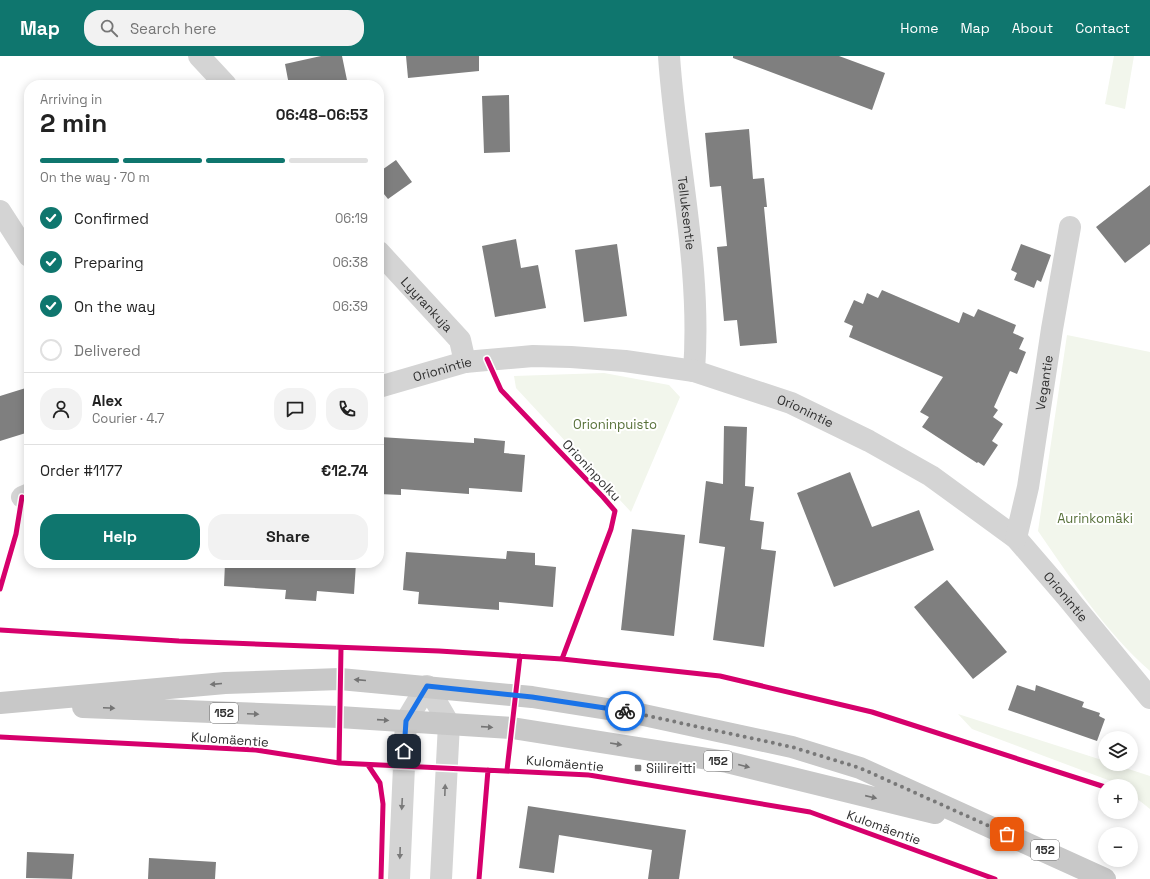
<!DOCTYPE html>
<meta charset="utf-8">
<style>
:root{--surface:#fff;--page:#f2f2f2;--text:#222;--muted:#767676;--line:#e0e0e0;--accent:#0f766e}
body{margin:0;font-family:"Space Grotesk",sans-serif;background:var(--page);color:var(--text);height:100vh;display:flex;flex-direction:column;font-size:15px;white-space:nowrap}
*{box-sizing:border-box;margin:0}
p{font-size:13px;color:var(--muted)}
.icon{flex:none;width:22px;height:22px;fill:none;stroke:currentColor;stroke-width:2;stroke-linecap:round;stroke-linejoin:round}
.map{position:relative;flex:1;overflow:hidden}
.details{position:absolute;left:24px;top:24px;width:360px;height:488px;display:flex;flex-direction:column;background:var(--surface);border-radius:16px;box-shadow:0 2px 10px #0003}
.details>*{flex:none}
.buttons{position:absolute;left:1098px;top:675px;display:grid;gap:8px}
.buttons a{display:grid;place-items:center;width:40px;height:40px;border-radius:50%;background:var(--surface);box-shadow:0 2px 10px #0003;font-size:20px}
.pin{position:absolute;display:grid;place-items:center;width:34px;height:34px;color:#fff;margin:-17px;border-radius:8px;box-shadow:0 2px 6px #0006}
.courier{position:absolute;display:grid;place-items:center;width:40px;height:40px;margin:-20px;border:3px solid #1a73e8;border-radius:50%;background:#fff;color:#222;box-shadow:0 1px 5px #0007}
.headline em{font-style:normal;font-weight:700}
.headline div{display:flex;flex-direction:column-reverse}
.headline{display:flex;align-items:center;justify-content:space-between;height:68px;padding:0 16px}
h1{font-size:26px;font-weight:700;line-height:30px}
.bar{display:grid;grid-template-columns:repeat(4,1fr);gap:6px 4px;align-content:center;height:48px;padding:0 16px}
.bar i{height:5px;border-radius:3px;background:var(--line)}
.bar .current{background:var(--accent)}
.bar p{grid-column:span 4}
.line{display:flex;align-items:center;gap:10px;padding:0 16px;border-top:1px solid var(--line)}
.line div{flex:1}
.round{display:grid;place-items:center;flex:none;width:42px;height:42px;border-radius:16px;background:var(--page)}
ol{padding:0 16px;list-style:none}
li{display:flex;align-items:center;gap:12px;height:44px}
li p{margin-inline-start:auto}
li .icon{padding:4px;border-radius:50%;background:var(--accent);color:#fff;stroke-width:4}
li:last-child{color:var(--muted)}
li i{width:22px;height:22px;border:2px solid var(--line);border-radius:50%}
.primary-button{display:flex;gap:8px;margin-top:auto;padding:8px 16px}
.primary-button a{flex:1;height:46px;border-radius:16px;background:var(--accent);color:#fff;font-size:16px;font-weight:700;line-height:46px;text-align:center}
.primary-button a+a{background:var(--page);color:var(--text)}
header{display:flex;align-items:center;gap:24px;box-sizing:border-box;height:56px;padding:0 20px;background:var(--accent);color:#fff}
header strong{font-size:19px}
nav{display:flex;gap:22px;margin-inline-start:auto;font-size:14px}
.search{width:280px;height:36px;background:var(--page);display:flex;align-items:center;gap:10px;box-sizing:border-box;padding:0 14px;border-radius:16px;color:var(--muted);font-size:15px}
.map>svg:first-child{display:block}
</style>
<header>
<strong>Map</strong>
<div class="search"><svg class="icon" aria-label="search" viewBox="0 0 24 24"><circle cx="10" cy="10" r="6"/><path d="M15 15l6 6"/></svg>Search here</div>
<nav><a>Home</a><a>Map</a><a>About</a><a>Contact</a></nav>
</header>
<div class="map">
<svg width="1150" height="823" viewBox="0 0 1150 823">
<rect width="100%" height="100%" fill="#fff"/>
<path fill="#f2f6ec" d="M1114,0H1134L1125,53L1105,48Z
M1067,279L1150,296V615C1105,576 1072,524 1038,475Z
M604,317L669,329L680,341L631,456L516,332L514,320Z
M958,658L1105,705V708H1113L1150,720V753L1131,738V730H1120L1116,727L972,673Z"/>
<path fill="#7f7f7f" d="M321,0H342L348,29H289L285,8Z
M406,0H479V15L408,22Z
M733,0H839L885,17L872,54L733,2Z
M509,39L510,96L484,97L482,40Z
M749,73L753,123L764,122L767,151H764L777,287L740,290L737,264L724,265L717,191L727,190L721,130L710,131L705,77Z
M396,104L412,126L388,143L379,132V116Z
M1150,129V188L1125,207L1096,171Z
M516,183L521,212L538,209L546,252L495,261L482,190Z
M617,188L627,260L584,266L575,194Z
M1021,188L1051,199L1041,226L1037,224L1034,232L1014,224L1017,217L1011,214Z
M882,234L959,267L963,256L974,261L978,253L1016,269L1013,277L1024,282L1019,293L1026,296L1017,318L1010,315L994,351L998,354L993,361L1003,368L992,385L998,389L984,410L978,406L977,407L922,371L929,361L920,356L943,321L849,281L853,270L844,266L854,244L863,248L867,237L878,242Z
M29,331V376L0,385V340Z
M724,370L747,371L745,430L754,431L750,464L764,466L761,493L776,495L764,591L713,584L725,491L699,487L706,425L723,428Z
M380,381L474,387V382L505,385L504,397L525,399L522,436L469,432V438L401,433V439L379,438Z
M850,416L872,471L919,454L934,494L834,531L797,437Z
M632,473L685,479L674,580L621,574Z
M507,495L535,497V509L556,511L553,551L499,546V554L418,548L419,536L403,534L406,496L506,503Z
M225,507H356L354,538L317,535L316,545L285,543L286,534L224,530Z
M947,524L1007,596L973,623L914,551Z
M1017,629L1035,635L1036,629L1084,646L1082,651L1100,657L1099,660L1105,663L1097,685L1008,654Z
M528,750L686,774L679,823H648L652,794L559,779L554,817L519,812Z
M27,796L74,798L72,823L26,822Z
M149,802L216,806L215,823H148Z"/>
<g fill="none" stroke-linecap="round" stroke-linejoin="round">
<g stroke="#d4d4d4" stroke-width="22">
<path d="M199,0L226,29"/>
<path id="s1" d="M669,0C676,105 702,210 694,315"/>
<path d="M0,155L29,200"/>
<path id="s2" d="M379,196L460,284L465,306"/>
<path id="s3" d="M379,331L465,306L533,300L571,301L625,305L694,315L791,347L869,385L931,420L1016,482L1066,540L1150,642"/>
<path d="M22,441L29,438"/>
<path id="s4" d="M1016,482L1028,431L1052,273L1070,171"/>
<path d="M399,823L406,665L427,630L449,668L441,823"/>
</g>
<path stroke="#c8c8c8" stroke-width="22" d="M0,647L225,627L340,623L532,641L639,658L792,691L860,712L1105,823
M83,651L339,661L512,672L727,706L935,757"/>
<g stroke="#fff" stroke-width="8">
<path id="cycleway" d="M487,303L501,334L603,441L615,455L611,473L562,603
M0,533L16,478L22,441
M0,574L179,585L439,595L562,603L720,620L872,656L1105,731
M0,681L256,694L339,707L589,719L810,756L995,823
M339,707L341,592
M368,709L380,727L383,748L381,823
M507,714L520,600
M479,823L488,714"/>
</g>
<use href="#cycleway" stroke="#d6006c" stroke-width="5"/>
</g>
<defs><path id="oneway-solid" d="M-6-.8H1V-3.2L6.5 0L1 3.2V.8H-6Z"/></defs>
<g fill="#747474">
<use href="#oneway-solid" transform="translate(360 624) rotate(-175)"/>
<use href="#oneway-solid" transform="translate(216 628) rotate(175)"/>
<use href="#oneway-solid" transform="translate(109 652) rotate(2)"/>
<use href="#oneway-solid" transform="translate(253 658) rotate(2)"/>
<use href="#oneway-solid" transform="translate(383 664) rotate(4)"/>
<use href="#oneway-solid" transform="translate(487 671) rotate(4)"/>
<use href="#oneway-solid" transform="translate(616 688) rotate(9)"/>
<use href="#oneway-solid" transform="translate(744 710) rotate(14)"/>
<use href="#oneway-solid" transform="translate(871 741) rotate(13)"/>
</g>
<g fill="#7a7a7a">
<use href="#oneway-solid" transform="translate(445 734) rotate(-88)"/>
<use href="#oneway-solid" transform="translate(402 748) rotate(93)"/>
<use href="#oneway-solid" transform="translate(400 797) rotate(92)"/>
</g>
<g fill="none" stroke-linecap="round" stroke-linejoin="round">
<path stroke="#787878" stroke-width="4" stroke-dasharray="0 7.2" d="M625,655L792,691L860,712L1007,778"/>
<path stroke="#1a73e8" stroke-width="5" d="M404,695L406,665L427,630L532,641L625,655"/>
</g>
<rect fill="#787878" stroke="#fff" stroke-width="1.5" x="634" y="708" width="8" height="8" rx="2"/>
<g text-anchor="middle" stroke-width="4" stroke-linejoin="round" paint-order="stroke">
<g fill="#fff" stroke="#6e6e6e" stroke-width="1">
<rect x="210" y="647" width="28" height="20" rx="3"/>
<rect x="704" y="695" width="28" height="20" rx="3"/>
<rect x="1031" y="784" width="28" height="20" rx="3"/>
</g>
<g font-size="12" font-weight="bold" fill="#303030">
<text x="224" y="661">152</text>
<text x="718" y="709">152</text>
<text x="1045" y="798">152</text>
</g>
<g font-size="13" fill="#303030" stroke="#fff">
<text dy="5" stroke="none"><textPath href="#s1" startOffset="158">Telluksentie</textPath></text>
<text dy="5" stroke="none"><textPath href="#s2" startOffset="71">Lyyrankuja</textPath></text>
<text dy="5" stroke="none"><textPath href="#s3" startOffset="66">Orionintie</textPath></text>
<text dy="5" stroke="none"><textPath href="#s4" startOffset="158">Vegantie</textPath></text>
<text dy="5" stroke="none"><textPath href="#s3" startOffset="438">Orionintie</textPath></text>
<text transform="translate(592 414) rotate(47)" y="5">Orioninpolku</text>
<text dy="5" stroke="none"><textPath href="#s3" startOffset="762">Orionintie</textPath></text>
<text transform="translate(230 683) rotate(4)" y="5">Kulomäentie</text>
<text transform="translate(565 707) rotate(5)" y="5">Kulomäentie</text>
<text transform="translate(884 771) rotate(20)" y="5">Kulomäentie</text>
</g>
<g font-size="13" fill="#577039" stroke="#fff">
<text x="615" y="373">Orioninpuisto</text>
<text x="1095" y="467">Aurinkomäki</text>
</g>
<g font-size="13" fill="#303030" stroke="#fff" text-anchor="start">
<text x="646" y="717">Siilireitti</text>
</g>
</g>
</svg>
<div class="buttons">
<a><svg class="icon" aria-label="layers" viewBox="0 0 24 24"><path d="M12 4l9 5-9 5-9-5zM3 14l9 5 9-5"/></svg></a>
<a>+</a>
<a>−</a>
</div>
<div class="pin" style="left:1007px;top:778px;background:#ea580c"><svg class="icon" aria-label="bag" viewBox="0 0 24 24"><path d="M5 8h14l-1 12H6zM9 8a3 3 0 0 1 6 0"/></svg></div>
<div class="pin" style="left:404px;top:695px;background:#1f2937"><svg class="icon" aria-label="home" viewBox="0 0 24 24"><path d="M3 11l9-7 9 7M6 9v11h12V9"/></svg></div>
<div class="courier" style="left:625px;top:655px"><svg class="icon" aria-label="bike" viewBox="0 0 24 24"><circle cx="6" cy="16" r="4"/><circle cx="18" cy="16" r="4"/><path d="M6 16l4-8h5l3 8M10 8l3 8H6M13 5h3"/></svg></div>
<section class="details">
<div class="headline"><div><h1>2 min</h1><p>Arriving in</p></div><em>06:48–06:53</em></div>
<div class="bar"><i class="current"></i><i class="current"></i><i class="current"></i><i></i><p>On the way · 70 m</p></div>
<ol>
<li><svg class="icon" aria-label="check" viewBox="0 0 24 24"><path d="M5 12l5 5 9-10"/></svg>Confirmed<p>06:19</p></li>
<li><svg class="icon" aria-label="check" viewBox="0 0 24 24"><path d="M5 12l5 5 9-10"/></svg>Preparing<p>06:38</p></li>
<li><svg class="icon" aria-label="check" viewBox="0 0 24 24"><path d="M5 12l5 5 9-10"/></svg>On the way<p>06:39</p></li>
<li><i></i>Delivered</li>
</ol>
<div class="line" style="height:72px"><a class="round"><svg class="icon" aria-label="person" viewBox="0 0 24 24"><circle cx="12" cy="8" r="4"/><path d="M4 21q1-7 8-7t8 7"/></svg></a><div><b>Alex</b><p>Courier · 4.7</p></div><a class="round"><svg class="icon" aria-label="chat" viewBox="0 0 24 24"><path d="M4 5h16v11H9l-5 4z"/></svg></a><a class="round"><svg class="icon" aria-label="phone" viewBox="0 0 24 24"><path d="M5 4h4l2 5-3 2q2 4 5 5l2-3 5 2v4C11 20 4 13 5 4z"/></svg></a></div>
<div class="line" style="height:52px"><div>Order #1177</div><b>€12.74</b></div>
<div class="primary-button"><a>Help</a><a>Share</a></div>
</section>
</div>
